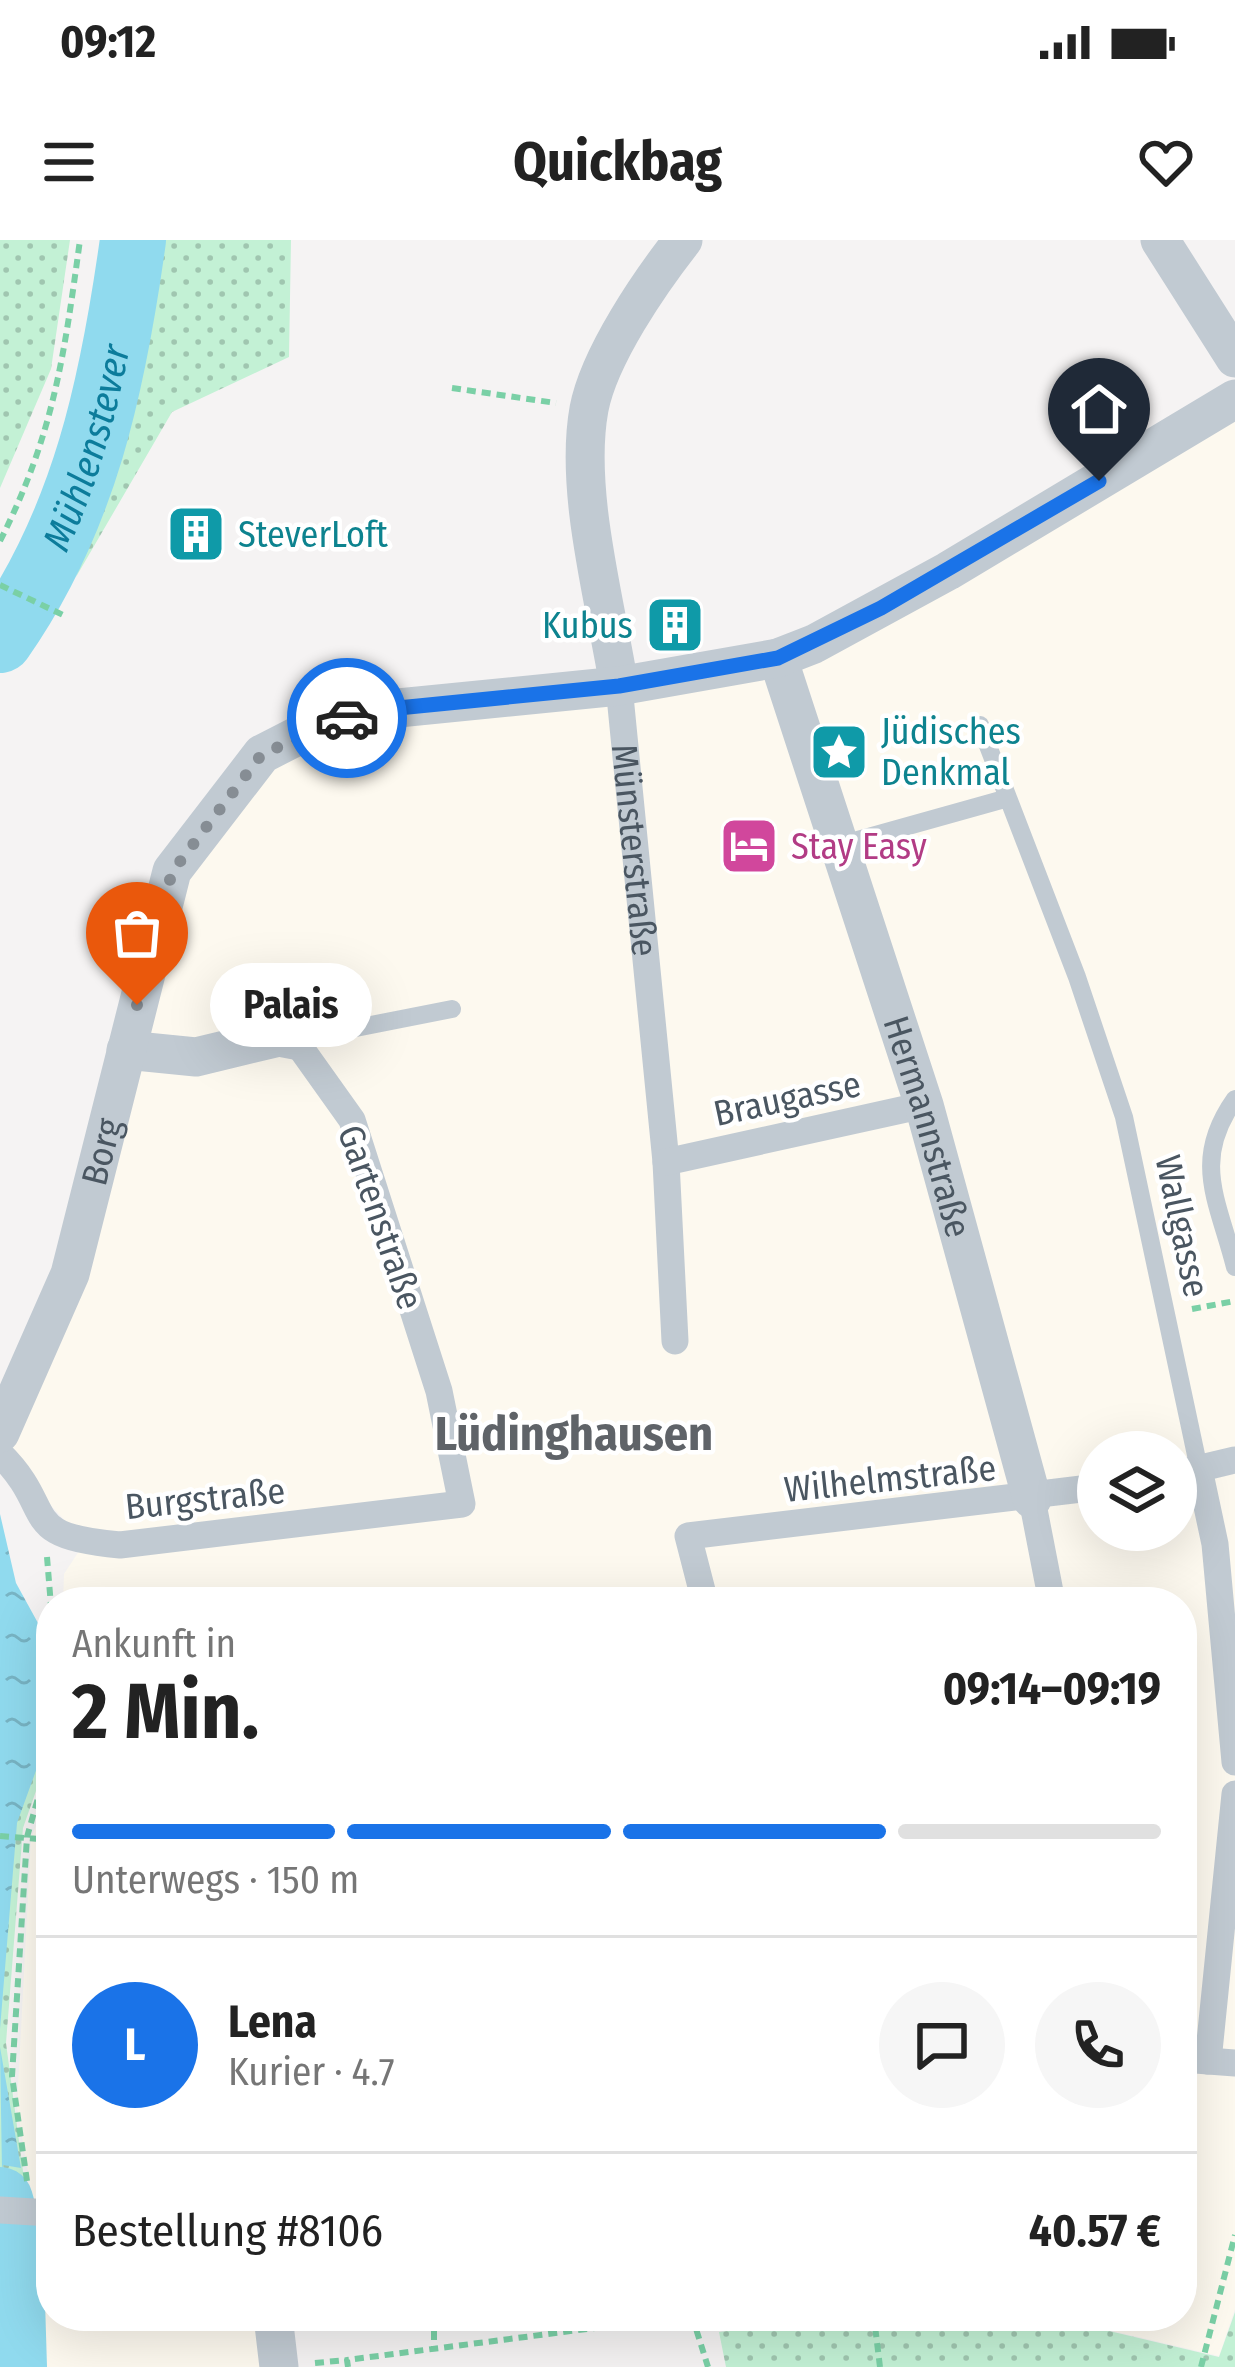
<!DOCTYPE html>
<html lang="de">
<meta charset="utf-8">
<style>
:root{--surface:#fff;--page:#f6f6f6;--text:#222;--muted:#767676;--line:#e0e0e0;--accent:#1a73e8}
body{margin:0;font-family:"Fira Sans Condensed",sans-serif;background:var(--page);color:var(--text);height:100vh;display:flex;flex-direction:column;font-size:45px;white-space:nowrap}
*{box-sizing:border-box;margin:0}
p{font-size:39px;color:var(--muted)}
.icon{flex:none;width:66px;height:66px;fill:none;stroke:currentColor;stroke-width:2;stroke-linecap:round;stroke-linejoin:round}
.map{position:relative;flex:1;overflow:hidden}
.drawer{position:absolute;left:36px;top:1347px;width:1161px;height:744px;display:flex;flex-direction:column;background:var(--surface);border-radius:48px;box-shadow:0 12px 48px #0002}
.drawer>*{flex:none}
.controls{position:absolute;left:1077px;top:1191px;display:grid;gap:24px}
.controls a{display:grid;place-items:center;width:120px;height:120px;border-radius:50%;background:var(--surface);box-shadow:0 12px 48px #0002;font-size:60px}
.pin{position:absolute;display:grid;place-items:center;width:102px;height:102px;color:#fff;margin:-123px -51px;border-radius:50% 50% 50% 0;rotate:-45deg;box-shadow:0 0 12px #0007}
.pin .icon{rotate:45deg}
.courier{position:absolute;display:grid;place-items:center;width:120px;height:120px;margin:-60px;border:9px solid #1a73e8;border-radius:50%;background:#fff;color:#222;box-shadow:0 3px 15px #0007}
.bubble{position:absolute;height:84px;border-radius:42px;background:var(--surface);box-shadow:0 12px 48px #0002;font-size:39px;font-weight:700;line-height:84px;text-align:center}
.headline em{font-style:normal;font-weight:700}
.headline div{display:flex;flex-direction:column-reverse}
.headline{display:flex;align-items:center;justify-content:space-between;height:204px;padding:0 36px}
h1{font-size:78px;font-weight:700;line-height:90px}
.bar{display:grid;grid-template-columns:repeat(4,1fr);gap:18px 12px;align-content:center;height:144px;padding:0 36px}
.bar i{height:15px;border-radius:9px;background:var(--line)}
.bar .selected{background:var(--accent)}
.bar p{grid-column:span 4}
.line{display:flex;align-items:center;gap:30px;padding:0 36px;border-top:3px solid var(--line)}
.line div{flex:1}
.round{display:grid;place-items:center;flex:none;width:126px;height:126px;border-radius:63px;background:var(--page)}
.status{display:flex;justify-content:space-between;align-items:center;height:84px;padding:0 60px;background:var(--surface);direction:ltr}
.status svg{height:33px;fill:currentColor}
header{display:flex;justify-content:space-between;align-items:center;height:156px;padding:0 36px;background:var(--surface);font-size:54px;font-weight:700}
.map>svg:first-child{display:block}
</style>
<div class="status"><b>09:12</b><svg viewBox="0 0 49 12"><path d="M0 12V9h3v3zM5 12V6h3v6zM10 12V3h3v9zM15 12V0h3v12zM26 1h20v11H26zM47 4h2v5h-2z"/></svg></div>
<header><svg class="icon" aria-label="menu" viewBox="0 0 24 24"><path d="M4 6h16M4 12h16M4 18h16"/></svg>Quickbag<svg class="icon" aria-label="heart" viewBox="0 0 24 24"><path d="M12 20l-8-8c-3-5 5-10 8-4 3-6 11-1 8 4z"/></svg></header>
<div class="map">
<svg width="1235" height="2127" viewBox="0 0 1235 2127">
<defs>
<pattern id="grass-dots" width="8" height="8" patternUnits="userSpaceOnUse" patternTransform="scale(3)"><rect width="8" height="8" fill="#c3f1d5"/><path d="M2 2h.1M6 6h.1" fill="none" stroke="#a0c6b0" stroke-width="1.8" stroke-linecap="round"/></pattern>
<pattern id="water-ripples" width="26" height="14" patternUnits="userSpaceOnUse" patternTransform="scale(3)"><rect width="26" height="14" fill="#90daee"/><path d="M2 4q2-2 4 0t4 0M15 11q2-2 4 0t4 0" fill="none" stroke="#78b4c4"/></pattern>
</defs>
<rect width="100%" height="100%" fill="#f5f3f3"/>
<path fill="#fdf9ef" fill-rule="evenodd" d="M1235,153V2069L1219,2116L1049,2076H1182V1362H63L64,1334L85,1302L0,1211L177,635L269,518L393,474L781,419ZM1098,1212H1176V1290H1098Z
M51,1549V2076H269L275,2127H35L33,1962L17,1867L31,1598Z
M693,2076H829L708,2090Z"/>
<path fill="url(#grass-dots)" d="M0,0H70L51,129L0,248Z
M150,0H291L289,117L172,172L76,337L124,196Z
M51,1398L43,1531L23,1588L6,1803L28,1969L0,1966V1402Z
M1235,2072V2127H726L719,2092L842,2076H1046L1219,2117Z"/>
<path fill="url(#water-ripples)" d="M0,1274L16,1343L44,1394L38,1525L17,1583L0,1789Z
M0,1807L21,1928L3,1925L2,1932Z"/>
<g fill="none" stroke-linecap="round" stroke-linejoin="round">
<g stroke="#90daee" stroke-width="66">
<path id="s1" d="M0,400C85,279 113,144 133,0"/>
<path d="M0,1960L10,1996L14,2127"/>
</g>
<path stroke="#7ad0a6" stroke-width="6" stroke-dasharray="9 6" stroke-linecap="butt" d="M452,148L556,163
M0,301C54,194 64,116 80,0
M0,345L63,375
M1192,1069L1235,1061
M47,1317L51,1366
M0,1596L51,1600
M27,1941L12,1836L27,1597L51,1512
M434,2076V2110
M692,2076L708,2127
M315,2123L347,2120
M348,2127L347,2120L602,2087L694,2082
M880,2127L875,2086L941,2076
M1201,2127L1235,1995"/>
<path stroke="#c1cad2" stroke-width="18" d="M980,485L1077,737L1124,877L1199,1229
M840,605L1008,558
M295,800L452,769
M1235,859C1191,921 1218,960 1235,1027"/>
<g stroke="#c1cad2" stroke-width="27">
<path id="s2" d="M619,446L666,922L675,1101"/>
<path d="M666,922L924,865"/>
<path d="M0,1214C58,1271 15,1296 120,1305L462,1264L439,1151L352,880L295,800"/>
<path d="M1199,1229L1215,1304L1235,1522"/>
<path d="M1176,1234L1235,1220"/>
<path d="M1032,1259L1052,1362"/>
<path d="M705,1362L688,1296L1098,1247"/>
<path d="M1182,1819L1235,1823"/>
<path d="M1208,1821L1235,1554"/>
<path d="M0,1970L51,1973"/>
</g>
<g stroke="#c1cad2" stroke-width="39">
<path d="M1160,0L1235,118"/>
<path id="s3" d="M778,418L924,865L1032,1259"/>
<path d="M619,446C606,364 574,251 589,169C599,116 650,42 683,0"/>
<path d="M126,810L196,817L279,797L295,800"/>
<path id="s4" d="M0,1193L70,1034L172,631L262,514L319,485L378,470L619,446L778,418L814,404L948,331L1235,159"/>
<path d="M273,2076L279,2127"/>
</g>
</g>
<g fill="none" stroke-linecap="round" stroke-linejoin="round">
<path stroke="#868d94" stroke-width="12" stroke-dasharray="0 21.6" d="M137,765L172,632L262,514L347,478"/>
<path stroke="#1a73e8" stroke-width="15" d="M347,478L378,470L619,446L778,418L881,368L1099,241"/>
</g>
<defs>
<g id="building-square" transform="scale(3)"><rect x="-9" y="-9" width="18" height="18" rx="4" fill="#0f9aa8" stroke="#fff"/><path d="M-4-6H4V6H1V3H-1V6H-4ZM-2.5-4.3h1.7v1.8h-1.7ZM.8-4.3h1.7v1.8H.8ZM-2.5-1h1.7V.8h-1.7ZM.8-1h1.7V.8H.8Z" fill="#fff"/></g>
<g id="sight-square" transform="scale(3)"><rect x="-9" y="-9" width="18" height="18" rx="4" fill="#0f9aa8" stroke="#fff"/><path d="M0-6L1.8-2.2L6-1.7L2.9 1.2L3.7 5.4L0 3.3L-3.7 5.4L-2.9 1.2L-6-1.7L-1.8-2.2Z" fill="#fff"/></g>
<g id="hotel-square" transform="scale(3)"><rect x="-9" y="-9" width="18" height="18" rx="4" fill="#d1479c" stroke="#fff"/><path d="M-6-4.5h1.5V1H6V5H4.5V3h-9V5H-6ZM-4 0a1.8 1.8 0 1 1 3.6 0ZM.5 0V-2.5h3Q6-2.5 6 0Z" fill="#fff"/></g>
</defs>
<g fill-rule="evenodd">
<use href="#building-square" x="196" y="294"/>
<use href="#building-square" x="675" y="385"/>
<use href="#sight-square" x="839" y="512"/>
<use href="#hotel-square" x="749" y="606"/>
</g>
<g text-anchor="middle" stroke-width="9" stroke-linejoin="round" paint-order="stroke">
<g font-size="36" fill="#0d838f" stroke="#fff" text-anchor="start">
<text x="238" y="307">SteverLoft</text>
<text x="633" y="398" text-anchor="end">Kubus</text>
<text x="881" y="504">Jüdisches<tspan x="881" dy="41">Denkmal</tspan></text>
</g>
<g font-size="36" fill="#b23c85" stroke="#fff" text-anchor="start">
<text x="791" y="619">Stay Easy</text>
</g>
<g font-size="36" fill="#4a5661" stroke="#fff">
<text dy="13" stroke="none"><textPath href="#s2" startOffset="165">Münsterstraße</textPath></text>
<text transform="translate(787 858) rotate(-12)" y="13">Braugasse</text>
<text dy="13" stroke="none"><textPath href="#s3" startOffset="492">Hermannstraße</textPath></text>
<text dy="13" stroke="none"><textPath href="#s4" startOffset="300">Borg</textPath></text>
<text transform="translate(381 977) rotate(71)" y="13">Gartenstraße</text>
<text transform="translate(1183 986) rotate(78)" y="13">Wallgasse</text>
<text transform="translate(890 1238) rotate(-6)" y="13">Wilhelmstraße</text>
<text transform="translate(205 1258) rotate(-6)" y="13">Burgstraße</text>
</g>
<g font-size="39" font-style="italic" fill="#0c7c9b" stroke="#fff">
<text dy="14" stroke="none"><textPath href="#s1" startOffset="213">Mühlenstever</textPath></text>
</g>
<g font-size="48" font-weight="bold" fill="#5f6368" stroke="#fff">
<text x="574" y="1210">Lüdinghausen</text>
</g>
</g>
</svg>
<div class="controls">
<a><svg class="icon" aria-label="layers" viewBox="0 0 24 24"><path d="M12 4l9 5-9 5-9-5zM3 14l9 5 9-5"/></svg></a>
</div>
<div class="pin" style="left:137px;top:765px;background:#ea580c"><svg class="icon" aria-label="bag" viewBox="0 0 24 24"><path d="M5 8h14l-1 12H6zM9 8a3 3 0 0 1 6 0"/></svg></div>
<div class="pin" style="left:1099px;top:241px;background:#1f2937"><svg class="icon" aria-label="home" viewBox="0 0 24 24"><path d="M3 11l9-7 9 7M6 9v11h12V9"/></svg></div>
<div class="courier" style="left:347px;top:478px"><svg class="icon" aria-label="car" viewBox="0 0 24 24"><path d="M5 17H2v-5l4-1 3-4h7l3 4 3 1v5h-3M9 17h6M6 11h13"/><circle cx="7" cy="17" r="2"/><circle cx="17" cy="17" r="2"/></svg></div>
<div class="bubble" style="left:210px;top:723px;width:162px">Palais</div>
<section class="drawer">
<div class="headline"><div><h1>2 Min.</h1><p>Ankunft in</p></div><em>09:14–09:19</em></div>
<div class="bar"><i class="selected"></i><i class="selected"></i><i class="selected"></i><i></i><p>Unterwegs · 150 m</p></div>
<div class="line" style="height:216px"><b class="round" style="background:var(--accent);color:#fff">L</b><div><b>Lena</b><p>Kurier · 4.7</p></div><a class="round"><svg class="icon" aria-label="chat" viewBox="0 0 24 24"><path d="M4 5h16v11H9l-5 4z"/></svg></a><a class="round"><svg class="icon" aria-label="phone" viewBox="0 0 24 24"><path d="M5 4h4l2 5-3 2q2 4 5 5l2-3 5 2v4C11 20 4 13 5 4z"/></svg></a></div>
<div class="line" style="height:156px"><div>Bestellung #8106</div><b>40.57 €</b></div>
</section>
</div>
